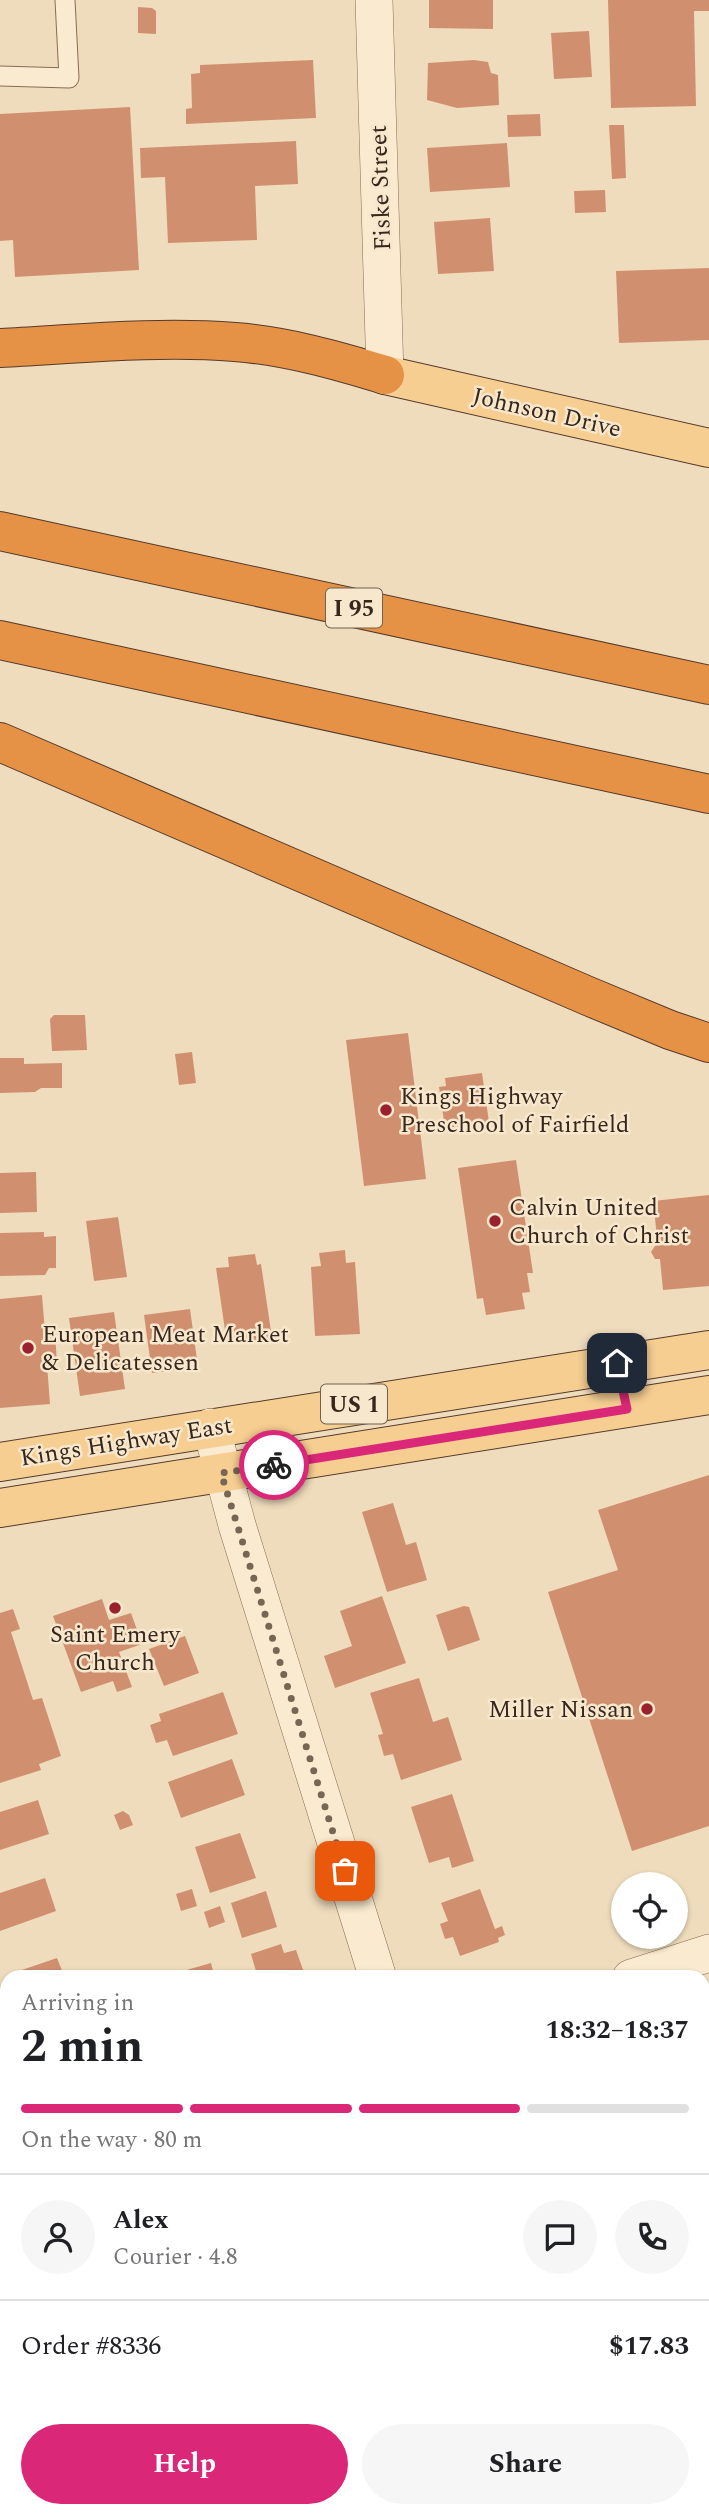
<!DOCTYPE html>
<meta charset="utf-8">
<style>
:root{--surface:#fff;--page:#f6f6f6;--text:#202124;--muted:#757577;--line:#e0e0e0;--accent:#db2777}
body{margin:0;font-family:Spectral,serif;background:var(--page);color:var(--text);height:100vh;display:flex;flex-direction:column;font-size:26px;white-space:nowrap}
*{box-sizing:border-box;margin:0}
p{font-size:23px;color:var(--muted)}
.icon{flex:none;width:38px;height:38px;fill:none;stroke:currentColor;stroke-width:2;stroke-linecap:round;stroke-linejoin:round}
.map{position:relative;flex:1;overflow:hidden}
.drawer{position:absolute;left:0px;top:1970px;width:710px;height:548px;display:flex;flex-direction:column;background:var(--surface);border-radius:21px 21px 0 0;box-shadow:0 2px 5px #0004}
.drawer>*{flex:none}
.controls{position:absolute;left:611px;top:1872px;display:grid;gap:14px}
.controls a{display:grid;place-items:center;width:77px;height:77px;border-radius:50%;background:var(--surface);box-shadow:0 2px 5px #0004;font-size:35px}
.pin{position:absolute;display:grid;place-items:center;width:60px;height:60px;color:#fff;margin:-30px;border-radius:14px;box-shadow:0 4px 10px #0006}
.courier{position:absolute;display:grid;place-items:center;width:70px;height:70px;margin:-35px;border:5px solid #db2777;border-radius:50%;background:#fff;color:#222;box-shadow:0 2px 9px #0007}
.headline em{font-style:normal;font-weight:700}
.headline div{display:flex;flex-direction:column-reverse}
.headline{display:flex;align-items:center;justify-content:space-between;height:119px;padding:0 21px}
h1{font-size:46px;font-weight:700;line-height:52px}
.bar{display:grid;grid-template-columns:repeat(4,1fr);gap:10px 7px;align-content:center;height:84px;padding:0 21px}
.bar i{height:9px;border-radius:5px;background:var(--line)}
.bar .on{background:var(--accent)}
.bar p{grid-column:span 4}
.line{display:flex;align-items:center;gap:18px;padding:0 21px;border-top:2px solid var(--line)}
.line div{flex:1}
.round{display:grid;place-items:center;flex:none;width:74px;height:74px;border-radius:37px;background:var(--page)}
.button{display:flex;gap:14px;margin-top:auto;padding:14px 21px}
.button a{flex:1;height:80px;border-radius:42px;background:var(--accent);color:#fff;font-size:28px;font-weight:700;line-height:80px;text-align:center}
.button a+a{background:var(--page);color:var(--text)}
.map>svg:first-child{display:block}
</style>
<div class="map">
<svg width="709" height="2517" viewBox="0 0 709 2517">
<rect width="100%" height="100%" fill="#efdcbc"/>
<path fill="#d09070" d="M429,0H493V29L429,28Z
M608,0H709V11H694L696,106L611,108Z
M138,7L152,8L156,11V34L138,33Z
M589,31L592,77L554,79L551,33Z
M313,60L316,118L186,124V109L192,108L191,74L200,73V65Z
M474,60L488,62L491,73L498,75L499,105L457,108L427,100L428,63Z
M130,107L139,270L15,277L13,240L0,241V114Z
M540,114L541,136L508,137L507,115Z
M609,125H624L626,178L612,179Z
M296,141L298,184L255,186L257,240L168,243L165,177L141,178L140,148Z
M507,143L510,187L430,192L427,148Z
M605,190L606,212L575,213L574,191Z
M490,218L494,271L438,274L434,222Z
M709,268V340L619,343L616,271Z
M54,1015H85L87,1050L52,1051L50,1019Z
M408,1033L426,1179L364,1186L346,1040Z
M192,1052L196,1083L179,1085L175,1054Z
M0,1058H24V1064L62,1063V1088H41L35,1092L0,1093Z
M482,1073L489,1122L445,1128L439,1087L446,1086L445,1078Z
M516,1160L533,1273H527L530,1292L522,1293L525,1309L486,1315L483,1298L477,1299L458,1168Z
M36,1172L37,1212L0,1213V1173Z
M709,1195V1286L663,1290L660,1259H655L651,1252L655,1246L658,1245L653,1201Z
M118,1217L127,1277L94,1281L86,1221Z
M44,1232V1237L56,1236V1268H49L45,1275L0,1276V1233Z
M345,1250L346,1263L355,1262L360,1334L315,1336L311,1267L321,1266L319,1253Z
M255,1254L257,1265L261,1264L272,1338L227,1344L216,1268L229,1267L228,1257Z
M42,1295L45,1332L55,1331L57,1365H47L50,1404L0,1408V1299Z
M190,1309L198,1367L152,1373L144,1315Z
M114,1312L125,1389L80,1396L69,1318Z
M709,1475V1826L632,1851L548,1592L618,1570L598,1510Z
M393,1503L406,1545L416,1542L427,1580L387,1592L362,1512Z
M382,1596L406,1663L335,1688L324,1656L352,1646L340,1611Z
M102,1599L109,1620L131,1613L142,1644L119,1652L132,1687L117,1692L113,1681L81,1692L53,1616Z
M464,1606L469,1607L480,1640L448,1651L436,1615Z
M13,1609L20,1629L11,1632L33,1700L42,1698L61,1756L39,1764L41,1770L0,1783V1613Z
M185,1636L199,1673L164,1686L149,1649Z
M419,1678L433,1722L448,1717L462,1760L401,1780L393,1754L384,1756L378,1735L383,1734L370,1693Z
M223,1692L238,1734L173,1756L167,1740L156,1743L150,1725L161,1721L159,1714Z
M232,1759L245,1795L181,1818L168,1782Z
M452,1794L474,1861L452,1868L449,1857L429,1863L411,1807Z
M38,1800L49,1834L0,1850V1812Z
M123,1811L129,1815L133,1825L120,1830L114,1815Z
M240,1833L256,1878L210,1893L195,1847Z
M45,1878L56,1911L0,1931V1893Z
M192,1889L197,1906L181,1911L176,1894Z
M480,1889L495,1929L502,1926L505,1935L498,1938L499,1942L460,1956L453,1937L445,1939L440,1924L448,1921L441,1903Z
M266,1891L277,1927L242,1938L231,1903Z
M220,1906L225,1922L209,1928L204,1912Z
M281,1944L284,1953L296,1950L306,1978H258L251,1954Z
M57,1958L65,1978H18L16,1972Z
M211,1963L215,1978H162V1977Z
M709,2040V2081L704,2082V2041Z
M7,2399V2444L0,2447V2402Z
M16,2511H47L49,2517H0Z
M194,2511H265L268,2517H192L190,2513Z
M540,2511H625L628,2517H543Z"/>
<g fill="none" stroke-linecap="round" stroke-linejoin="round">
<g stroke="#886c55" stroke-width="21">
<path id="service" d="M0,76L69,78L65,0
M0,2494L7,2492"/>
</g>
<g stroke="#886c55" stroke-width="38">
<path id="minor" d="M374,0L385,375
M211,1427L237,1525L378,1978
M631,1978L709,1953
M0,2139L7,2161
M120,2511L122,2517"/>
</g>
<g stroke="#553a2a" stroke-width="40">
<path id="primary" d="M385,375L709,448
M0,1462L709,1350
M0,1508L709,1395"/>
</g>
<g stroke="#553a2a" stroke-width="40">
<path id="motorway" d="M0,348C78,344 157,336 235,342C286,346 336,360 385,375
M0,531L709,685
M0,640L709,794
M0,742L588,996L670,1030L709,1043"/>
</g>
<use href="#service" stroke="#faeacf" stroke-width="19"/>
<use href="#minor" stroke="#faeacf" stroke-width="37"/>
<use href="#primary" stroke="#f6ce91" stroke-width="38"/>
<use href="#motorway" stroke="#e59247" stroke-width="38"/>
</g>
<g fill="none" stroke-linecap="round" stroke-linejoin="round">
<path stroke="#776653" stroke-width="7" stroke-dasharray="0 12.6" d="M274,1465L221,1473L345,1871"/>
<path stroke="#db2777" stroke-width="9" d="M274,1465L627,1409L617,1363"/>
</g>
<g fill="#99222d" stroke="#f7e7cc" stroke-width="2.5">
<circle cx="386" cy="1110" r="7"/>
<circle cx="495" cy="1221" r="7"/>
<circle cx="28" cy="1348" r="7"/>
<circle cx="115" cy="1608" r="7"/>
<circle cx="647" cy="1709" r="7"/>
</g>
<g text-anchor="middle" stroke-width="5" stroke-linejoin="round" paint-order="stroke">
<g fill="#f7e7cc" stroke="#706050" stroke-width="2">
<rect x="326" y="588.5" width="56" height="39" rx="5"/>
<rect x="321" y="1384.5" width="66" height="39" rx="5"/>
</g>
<g font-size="23" font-weight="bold" fill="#36261b">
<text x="354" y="616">I 95</text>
<text x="354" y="1412">US 1</text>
</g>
<g font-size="24" fill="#36261b" stroke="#f7e7cc">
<text transform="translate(380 188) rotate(-92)" y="8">Fiske Street</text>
<text transform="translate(547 412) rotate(13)" y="8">Johnson Drive</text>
<text transform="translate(126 1441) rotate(-9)" y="8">Kings Highway East</text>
</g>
<g font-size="24" fill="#36261b" stroke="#f7e7cc" text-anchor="start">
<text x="400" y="1104">Kings Highway<tspan x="400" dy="28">Preschool of Fairfield</tspan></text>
<text x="509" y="1215">Calvin United<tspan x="509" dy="28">Church of Christ</tspan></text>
<text x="42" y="1342">European Meat Market<tspan x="42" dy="28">&amp; Delicatessen</tspan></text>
<text x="115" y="1642" text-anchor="middle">Saint Emery<tspan x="115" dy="28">Church</tspan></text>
<text x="633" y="1717" text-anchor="end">Miller Nissan</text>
</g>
</g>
</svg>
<div class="controls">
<a><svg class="icon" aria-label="locate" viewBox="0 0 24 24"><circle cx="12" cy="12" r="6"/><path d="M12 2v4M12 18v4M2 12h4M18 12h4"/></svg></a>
</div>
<div class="pin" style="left:345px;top:1871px;background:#ea580c"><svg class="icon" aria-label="bag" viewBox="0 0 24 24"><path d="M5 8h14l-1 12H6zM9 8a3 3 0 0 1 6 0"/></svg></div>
<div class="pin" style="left:617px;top:1363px;background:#1f2937"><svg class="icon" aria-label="home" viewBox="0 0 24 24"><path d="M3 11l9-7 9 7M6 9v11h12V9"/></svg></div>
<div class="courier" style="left:274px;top:1465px"><svg class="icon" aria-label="bike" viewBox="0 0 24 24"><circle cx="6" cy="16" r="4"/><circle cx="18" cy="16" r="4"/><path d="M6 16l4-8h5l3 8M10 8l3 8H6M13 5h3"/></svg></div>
<section class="drawer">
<div class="headline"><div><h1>2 min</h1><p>Arriving in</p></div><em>18:32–18:37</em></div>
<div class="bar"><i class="on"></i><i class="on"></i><i class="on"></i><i></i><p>On the way · 80 m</p></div>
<div class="line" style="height:126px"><a class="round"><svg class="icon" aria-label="person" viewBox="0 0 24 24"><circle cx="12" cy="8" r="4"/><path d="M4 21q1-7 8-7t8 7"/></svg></a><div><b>Alex</b><p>Courier · 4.8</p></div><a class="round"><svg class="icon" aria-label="chat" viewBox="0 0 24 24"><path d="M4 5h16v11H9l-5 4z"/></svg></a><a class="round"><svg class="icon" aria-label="phone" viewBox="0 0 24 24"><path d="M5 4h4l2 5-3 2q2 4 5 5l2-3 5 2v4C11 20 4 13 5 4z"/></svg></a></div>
<div class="line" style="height:91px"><div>Order #8336</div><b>$17.83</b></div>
<div class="button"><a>Help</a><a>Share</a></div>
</section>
</div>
